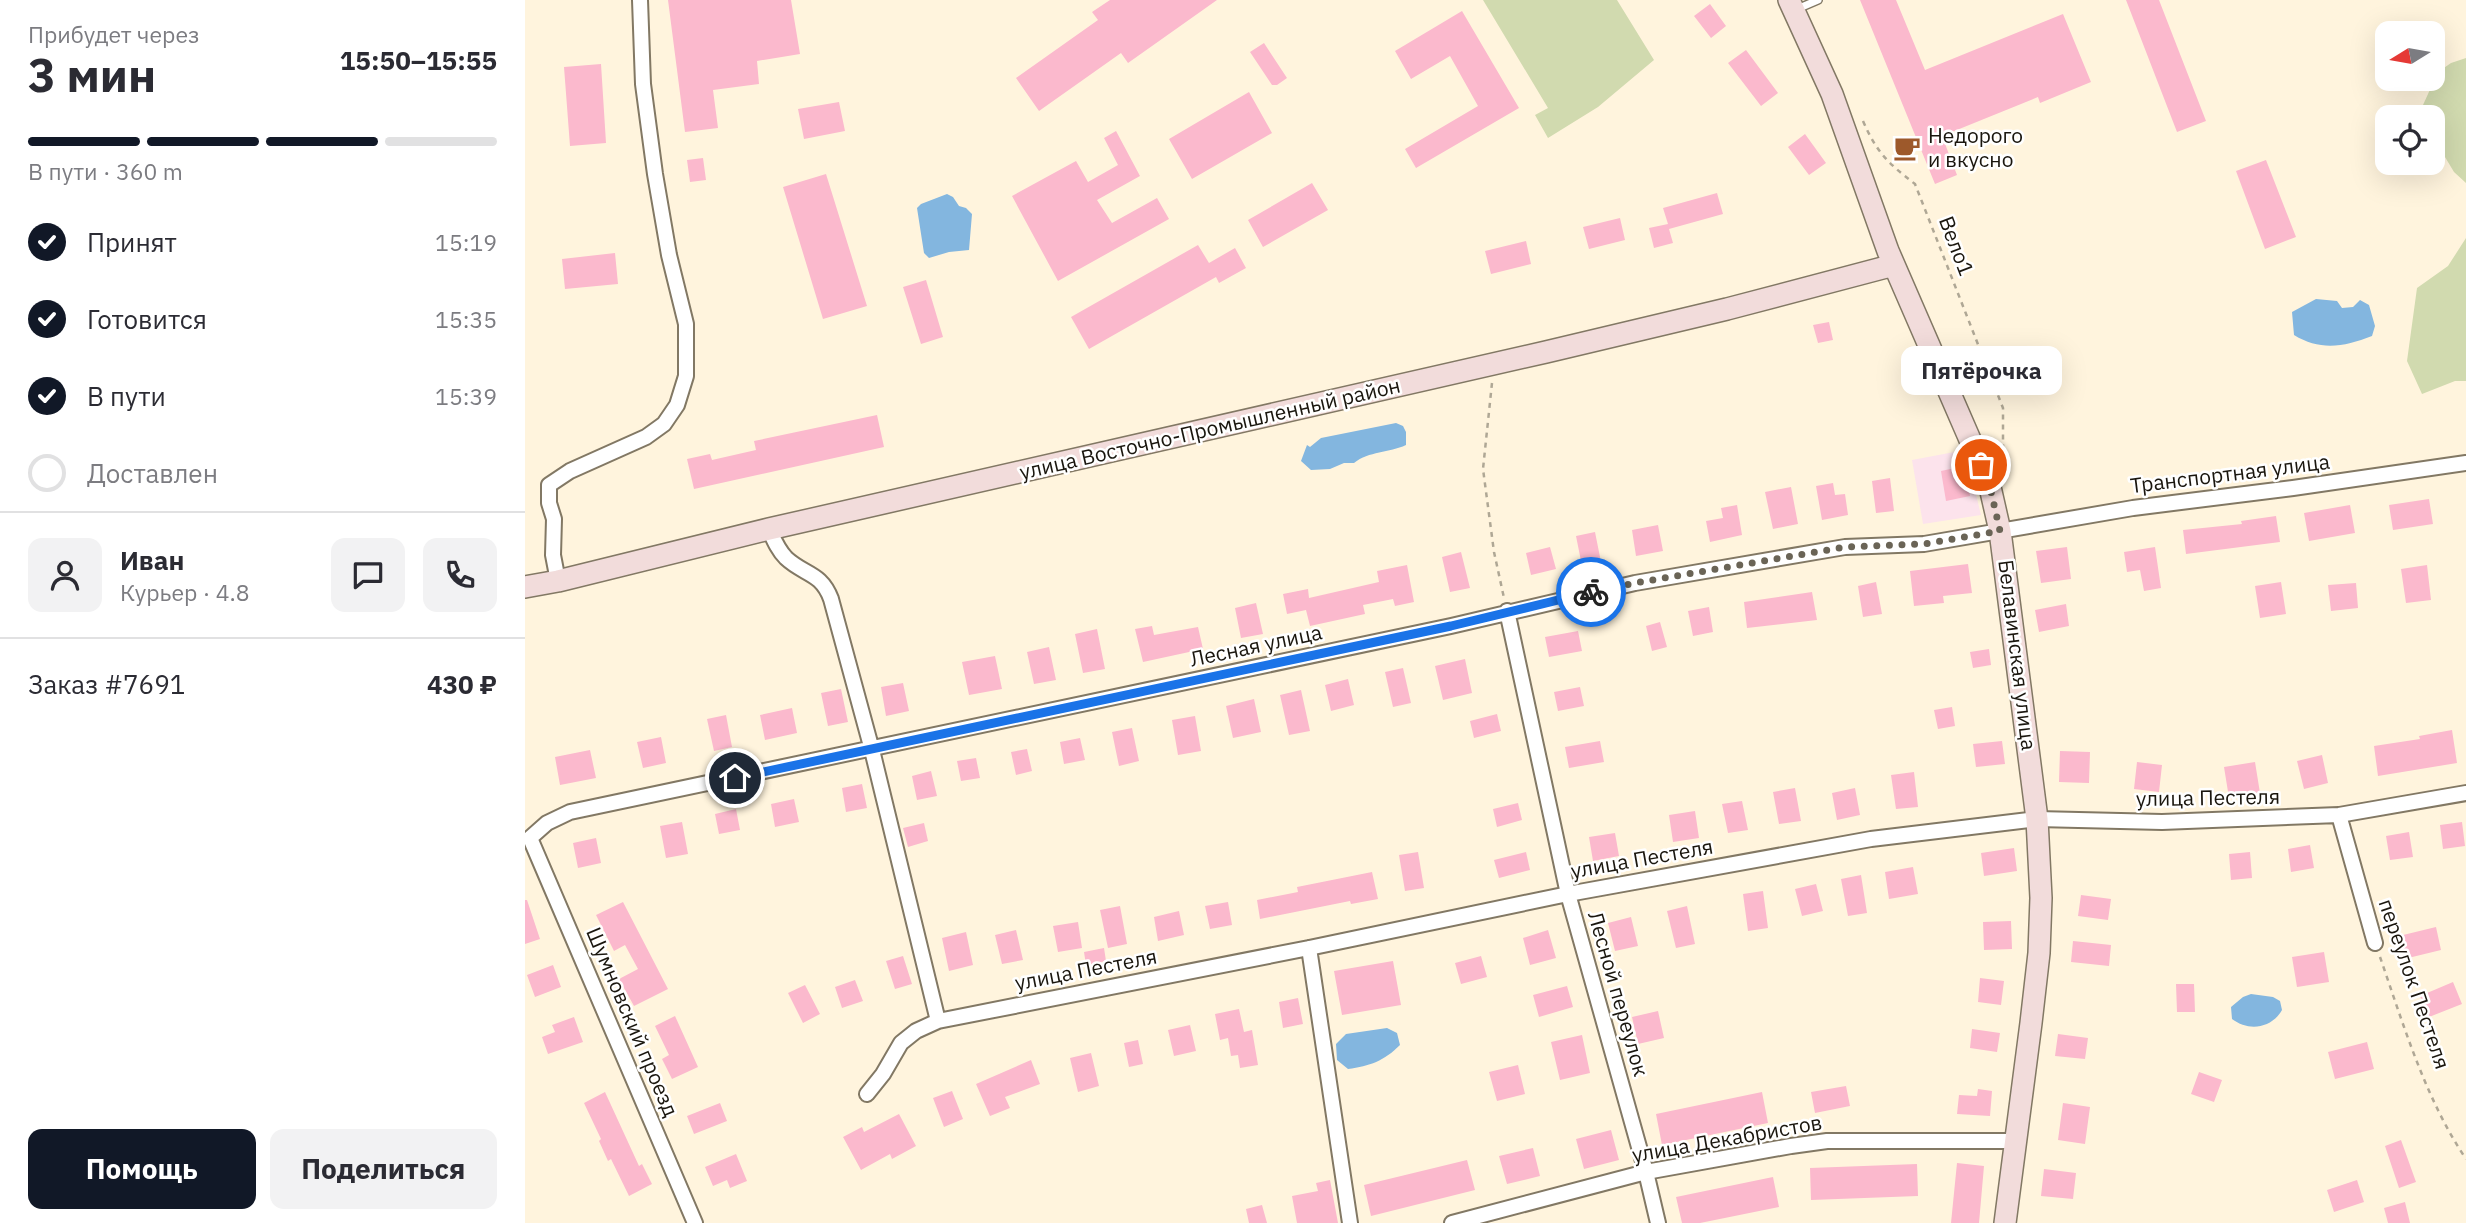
<!DOCTYPE html>
<html lang="ru">
<meta charset="utf-8">
<style>
:root{--surface:#fff;--page:#f2f2f3;--text:#2b2b33;--muted:#7c7c81;--line:#e1e1e2;--accent:#111827}
body{margin:0;font-family:"IBM Plex Sans",sans-serif;background:var(--page);color:var(--text);height:100vh;display:flex;flex-direction:column;font-size:26px;white-space:nowrap}
*{box-sizing:border-box;margin:0}
p{font-size:23px;color:var(--muted)}
.icon{flex:none;width:38px;height:38px;fill:none;stroke:currentColor;stroke-width:2;stroke-linecap:round;stroke-linejoin:round}
.map{position:relative;flex:1;overflow:hidden}
.details{display:flex;flex-direction:column;background:var(--surface);width:525px}
.details>*{flex:none}
.needle{width:46px;rotate:259deg}
.buttons{position:absolute;left:1850px;top:21px;display:grid;gap:14px}
.buttons a{display:grid;place-items:center;width:70px;height:70px;border-radius:14px;background:var(--surface);box-shadow:0 7px 28px #0002;font-size:35px}
.pin{position:absolute;display:grid;place-items:center;width:60px;height:60px;color:#fff;margin:-30px;border:4px solid #fff;border-radius:50%;box-shadow:0 2px 7px #0007}
.courier{position:absolute;display:grid;place-items:center;width:70px;height:70px;margin:-35px;border:5px solid #1a73e8;border-radius:50%;background:#fff;color:#222;box-shadow:0 2px 9px #0007}
.bubble{position:absolute;height:49px;border-radius:14px;background:var(--surface);box-shadow:0 7px 28px #0002;font-size:23px;font-weight:700;line-height:49px;text-align:center}
.summary em{font-style:normal;font-weight:700}
.summary div{display:flex;flex-direction:column-reverse}
.summary{display:flex;align-items:center;justify-content:space-between;height:119px;padding:0 28px}
h1{font-size:46px;font-weight:700;line-height:52px}
.bar{display:grid;grid-template-columns:repeat(4,1fr);gap:10px 7px;align-content:center;height:84px;padding:0 28px}
.bar i{height:9px;border-radius:5px;background:var(--line)}
.bar .selected{background:var(--accent)}
.bar p{grid-column:span 4}
.line{display:flex;align-items:center;gap:18px;padding:0 28px;border-top:2px solid var(--line)}
.line div{flex:1}
.round{display:grid;place-items:center;flex:none;width:74px;height:74px;border-radius:14px;background:var(--page)}
ol{padding:0 28px;list-style:none}
li{display:flex;align-items:center;gap:21px;height:77px}
li p{margin-inline-start:auto}
li .icon{padding:7px;border-radius:50%;background:var(--accent);color:#fff;stroke-width:4}
li:last-child{color:var(--muted)}
li i{width:38px;height:38px;border:4px solid var(--line);border-radius:50%}
.button{display:flex;gap:14px;margin-top:auto;padding:14px 28px}
.button a{flex:1;height:80px;border-radius:14px;background:var(--accent);color:#fff;font-size:28px;font-weight:700;line-height:80px;text-align:center}
.button a+a{background:var(--page);color:var(--text)}
main{display:flex;flex:1;min-height:0}
.map>svg:first-child{display:block}
</style>
<main>
<section class="details">
<div class="summary"><div><h1>3 мин</h1><p>Прибудет через</p></div><em>15:50–15:55</em></div>
<div class="bar"><i class="selected"></i><i class="selected"></i><i class="selected"></i><i></i><p>В пути · 360 m</p></div>
<ol>
<li><svg class="icon" aria-label="check" viewBox="0 0 24 24"><path d="M5 12l5 5 9-10"/></svg>Принят<p>15:19</p></li>
<li><svg class="icon" aria-label="check" viewBox="0 0 24 24"><path d="M5 12l5 5 9-10"/></svg>Готовится<p>15:35</p></li>
<li><svg class="icon" aria-label="check" viewBox="0 0 24 24"><path d="M5 12l5 5 9-10"/></svg>В пути<p>15:39</p></li>
<li><i></i>Доставлен</li>
</ol>
<div class="line" style="height:126px"><a class="round"><svg class="icon" aria-label="person" viewBox="0 0 24 24"><circle cx="12" cy="8" r="4"/><path d="M4 21q1-7 8-7t8 7"/></svg></a><div><b>Иван</b><p>Курьер · 4.8</p></div><a class="round"><svg class="icon" aria-label="chat" viewBox="0 0 24 24"><path d="M4 5h16v11H9l-5 4z"/></svg></a><a class="round"><svg class="icon" aria-label="phone" viewBox="0 0 24 24"><path d="M5 4h4l2 5-3 2q2 4 5 5l2-3 5 2v4C11 20 4 13 5 4z"/></svg></a></div>
<div class="line" style="height:91px"><div>Заказ #7691</div><b>430 ₽</b></div>
<div class="button"><a>Помощь</a><a>Поделиться</a></div>
</section>
<div class="map">
<svg width="1941" height="1223" viewBox="0 0 1941 1223">
<rect width="100%" height="100%" fill="#fff4dd"/>
<path fill="#fce3ec" d="M1440,450L1456,515L1398,524L1387,460Z"/>
<path fill="#d1daaf" d="M958,0H1092L1129,60L1073,107L1023,138L1010,115L1023,108Z
M1941,58V183L1929,172L1908,137V117H1902L1898,105L1913,72L1926,63Z
M1941,238V381H1930L1897,394L1882,361L1892,288L1923,266Z"/>
<path fill="#83b6df" d="M422,194L428,197L434,206L441,208L447,214L444,250L424,252L404,258L399,253L392,208L396,204Z
M1791,299L1812,301L1817,308L1828,307L1835,300L1844,305L1850,326L1847,336C1819,347 1795,351 1769,335L1767,312Z
M871,423L878,426L881,432V445C864,453 844,451 829,463H819L805,469L786,470L776,461L782,445L785,447L796,438Z
M1726,994L1748,997L1755,1001L1757,1010C1747,1028 1724,1032 1707,1019L1706,1007L1718,997Z
M862,1028L872,1033L875,1045C859,1061 845,1066 823,1069L812,1060L811,1044L821,1034Z"/>
<path fill="#fbb9cd" d="M143,0H266L275,54L232,61L234,84L188,90L193,128L160,132Z
M585,0H692L603,63L596,53L514,111L491,78L573,20L567,12Z
M1335,0H1371L1400,70L1538,14L1566,82L1515,103L1513,97L1417,136L1432,175L1410,184Z
M1601,0H1634L1681,121L1652,132Z
M1185,4L1201,26L1186,38L1169,16Z
M937,11L994,108L891,168L880,149L953,106L925,56L886,79L870,51Z
M739,43L762,78L752,85H747L725,52Z
M1221,50L1253,93L1236,106L1203,63Z
M76,64L81,143L45,146L39,67Z
M724,92L747,133L667,179L644,139Z
M314,102L320,131L279,139L273,109Z
M591,131L615,176L572,200L587,223L632,198L644,219L533,281L487,196L551,161L563,182L593,165L579,138Z
M1280,134L1301,163L1284,175L1263,147Z
M178,158L181,180L165,182L162,160Z
M1741,160L1771,237L1740,249L1711,171Z
M301,174L342,306L298,319L258,187Z
M787,183L803,210L738,247L723,220Z
M1192,193L1198,214L1144,229L1148,243L1129,248L1124,228L1143,224L1138,208Z
M1095,218L1100,240L1064,249L1058,227Z
M1001,241L1006,264L966,274L960,251Z
M673,245L684,263L710,248L721,268L694,283L691,277L564,349L546,317Z
M90,253L93,284L40,289L37,259Z
M401,280L418,337L396,344L378,287Z
M1304,322L1308,340L1293,343L1288,325Z
M352,415L359,447L169,489L162,459L185,454L187,460L231,450L229,441Z
M1439,466L1445,496L1421,501L1416,471Z
M1365,478L1369,511L1351,513L1347,481Z
M1308,483L1310,495L1320,494L1323,515L1297,520L1291,486Z
M1266,487L1273,524L1248,529L1240,492Z
M1904,499L1908,524L1868,530L1864,505Z
M1212,505L1217,535L1185,542L1181,521L1198,518L1196,508Z
M1825,505L1830,533L1784,541L1779,513Z
M1751,516L1755,542L1661,554L1658,530L1717,524L1716,521Z
M1133,525L1138,551L1111,556L1107,530Z
M1070,532L1076,562L1057,566L1051,536Z
M1025,547L1031,569L1006,575L1001,553Z
M1542,547L1546,579L1516,583L1511,551Z
M1630,547L1636,588L1619,591L1615,570L1602,572L1599,552Z
M936,552L945,588L925,592L917,557Z
M1443,564L1447,593L1418,596L1419,603L1389,606L1385,571Z
M882,565L889,602L870,606L868,599L838,605L840,614L785,626L781,610L762,614L758,594L783,589L784,598L854,582L852,571Z
M1902,565L1906,600L1881,603L1876,569Z
M1351,582L1357,614L1338,617L1333,586Z
M1756,582L1761,614L1735,618L1730,586Z
M1831,583L1833,608L1806,611L1803,585Z
M1287,592L1292,620L1222,628L1219,602Z
M731,603L738,634L716,638L710,608Z
M1541,604L1544,626L1514,632L1510,610Z
M1184,607L1188,632L1168,636L1163,611Z
M1135,622L1142,647L1127,651L1121,626Z
M627,626L629,635L673,627L678,649L618,662L610,629Z
M572,629L580,669L558,673L550,634Z
M1053,631L1057,651L1024,657L1020,637Z
M524,647L531,680L509,684L502,652Z
M1464,649L1466,665L1448,668L1445,652Z
M470,656L477,689L444,695L437,662Z
M940,659L947,693L918,700L910,666Z
M878,668L886,703L868,707L860,672Z
M823,679L829,705L806,711L800,685Z
M378,683L384,711L361,716L356,687Z
M1055,687L1059,706L1033,711L1029,692Z
M316,689L323,722L303,726L296,693Z
M776,690L785,731L764,735L755,695Z
M729,699L736,732L708,738L701,706Z
M1427,707L1430,726L1413,729L1409,710Z
M267,708L272,733L240,740L235,715Z
M972,714L976,731L949,738L945,721Z
M201,715L207,747L189,751L182,719Z
M670,716L676,751L653,755L647,720Z
M607,728L614,761L594,766L587,732Z
M1927,730L1932,763L1853,776L1849,746L1895,739L1894,736Z
M136,737L141,763L118,768L112,742Z
M555,738L560,760L539,764L535,742Z
M1075,741L1079,762L1044,768L1040,747Z
M1477,741L1480,764L1451,767L1448,744Z
M502,749L507,771L491,775L486,752Z
M65,750L71,778L35,785L30,757Z
M1535,751L1565,752L1564,783L1534,782Z
M1797,755L1803,783L1779,789L1772,761Z
M451,758L455,778L436,781L432,761Z
M1612,762L1637,765L1634,792L1609,789Z
M1730,762L1735,793L1704,798L1699,767Z
M406,771L412,796L392,800L387,776Z
M1389,772L1393,807L1371,809L1366,775Z
M337,784L342,808L321,812L317,788Z
M1270,788L1276,821L1254,824L1248,792Z
M1330,788L1335,815L1312,820L1307,793Z
M269,799L274,822L250,827L246,804Z
M1217,801L1223,830L1203,833L1197,804Z
M993,803L997,820L972,827L968,809Z
M211,809L215,830L194,834L190,814Z
M1170,811L1174,838L1148,842L1144,815Z
M157,822L163,854L141,858L135,826Z
M1937,822L1940,846L1918,849L1915,825Z
M399,823L403,841L383,847L378,828Z
M1884,832L1888,857L1865,860L1861,836Z
M1090,833L1094,856L1068,861L1064,837Z
M71,838L76,863L53,868L48,843Z
M1785,845L1789,868L1766,872L1763,849Z
M1489,848L1492,871L1459,876L1456,853Z
M893,852L899,888L880,891L874,855Z
M1001,852L1005,870L974,878L969,860Z
M1725,852L1727,878L1706,880L1704,854Z
M1388,867L1393,894L1364,899L1360,872Z
M847,872L853,899L826,904L825,901L735,919L732,900L773,892L772,887Z
M1336,875L1342,913L1323,916L1316,879Z
M1291,884L1298,911L1277,916L1270,889Z
M1238,891L1243,928L1223,931L1218,894Z
M1556,895L1586,899L1583,920L1553,916Z
M0,900H2L15,939L0,944Z
M98,902L143,989L109,1006L94,979L113,969L100,945L89,951L71,915Z
M703,902L707,925L685,929L680,906Z
M595,906L602,944L583,948L575,910Z
M1162,906L1170,944L1151,948L1142,911Z
M654,911L659,935L633,941L629,917Z
M1106,917L1113,946L1090,951L1083,923Z
M1486,921L1487,949L1459,950L1458,922Z
M553,922L557,948L533,952L528,926Z
M1911,927L1916,950L1879,959L1874,936Z
M491,930L498,960L477,964L470,935Z
M1023,930L1031,958L1005,965L998,938Z
M441,932L448,965L424,971L417,938Z
M1548,941L1586,945L1584,966L1546,962Z
M579,948L581,961L561,965L559,952Z
M1799,952L1804,982L1772,987L1767,957Z
M378,956L387,984L370,989L361,961Z
M956,956L962,977L936,984L930,963Z
M868,961L876,1005L817,1015L809,971Z
M28,965L36,987L10,997L2,975Z
M1455,978L1479,981L1476,1005L1453,1002Z
M330,980L338,1001L317,1008L310,987Z
M1928,982L1937,1004L1904,1017L1895,996Z
M1651,984H1669L1670,1012H1652Z
M280,985L295,1014L278,1023L263,993Z
M1042,986L1048,1007L1014,1017L1008,995Z
M773,998L778,1024L758,1028L754,1002Z
M714,1009L719,1032L727,1030L733,1065L715,1068L713,1055L706,1056L703,1038L695,1040L690,1014Z
M1133,1011L1139,1038L1113,1044L1107,1017Z
M150,1016L173,1067L147,1079L137,1059L144,1055L130,1026Z
M49,1017L58,1042L23,1054L17,1037L30,1032L27,1025Z
M665,1025L671,1051L649,1056L643,1030Z
M1447,1029L1475,1033L1472,1052L1445,1048Z
M1533,1034L1563,1038L1560,1059L1530,1056Z
M1057,1035L1065,1073L1035,1080L1026,1042Z
M613,1040L618,1064L604,1067L599,1043Z
M1842,1042L1849,1069L1810,1079L1803,1052Z
M566,1053L574,1086L553,1092L545,1058Z
M506,1060L515,1084L480,1097L485,1108L465,1116L451,1084Z
M993,1065L1000,1094L972,1101L964,1072Z
M1674,1072L1697,1080L1689,1102L1666,1094Z
M1321,1086L1325,1106L1290,1113L1286,1092Z
M1453,1089L1467,1091L1465,1116L1432,1114L1434,1095L1452,1096Z
M427,1091L438,1119L419,1127L408,1098Z
M80,1092L114,1166L117,1164L127,1184L104,1196L86,1159L83,1161L74,1141L76,1139L59,1103Z
M1237,1092L1243,1123L1137,1145L1131,1114Z
M195,1103L202,1121L169,1134L162,1116Z
M1538,1103L1565,1107L1560,1144L1533,1140Z
M374,1114L391,1146L367,1159L365,1154L336,1170L318,1137L337,1127L339,1132Z
M1086,1130L1094,1160L1059,1169L1051,1139Z
M1876,1140L1891,1182L1874,1188L1860,1146Z
M1008,1148L1015,1176L982,1184L974,1156Z
M211,1154L222,1181L205,1188L202,1180L188,1186L180,1167Z
M942,1160L950,1190L846,1216L839,1185Z
M1432,1163L1459,1166L1454,1223H1426Z
M1392,1164L1393,1196L1286,1200L1285,1168Z
M1519,1169L1551,1173L1548,1199L1516,1196Z
M1248,1177L1254,1207L1175,1223H1157L1151,1197Z
M805,1180L813,1223H772L767,1196L793,1191L791,1183Z
M1832,1180L1839,1202L1809,1212L1802,1190Z
M1880,1202L1885,1223H1863L1859,1208Z
M737,1205L742,1223H724L721,1209Z"/>
<g fill="none" stroke-linecap="round" stroke-linejoin="round">
<g stroke="#827864" stroke-width="10">
<path id="lane" d="M1272,9L1293,0"/>
</g>
<g stroke="#827864" stroke-width="18">
<path id="street" d="M244,529C249,540 253,550 261,558C279,575 296,572 306,599L347,750L413,1021
M33,581L28,555L29,519L24,503V485L45,471L121,437L139,424L152,405L161,376V324L144,255L130,174L118,84L115,0
M982,611L1043,894L1121,1172L1133,1223
M1814,815L1850,943
M784,948L825,1223
M342,1094L358,1074L376,1043L391,1031L413,1021L784,948L1043,894L1346,839L1512,819L1637,822L1814,815L1941,793
M170,1223L5,838L22,823L45,812L926,626L1110,583L1320,547L1399,544L1608,508L1768,488L1941,463
M927,1223L1121,1172L1266,1146L1302,1141H1490"/>
</g>
<g stroke="#827864" stroke-width="24">
<path id="secondary" d="M1264,0L1307,94L1363,251L1456,465L1465,487L1475,531L1512,819L1516,898L1514,953L1506,1023L1480,1223
M0,587L33,581L244,529L1021,352L1202,309L1369,265"/>
</g>
<path stroke="#afa795" stroke-width="2.5" stroke-dasharray="5 5" stroke-linecap="butt" d="M1338,121C1352,153 1363,163 1390,184L1478,408V466
M967,383L958,469L969,552L979,598
M1855,957C1879,1026 1900,1098 1941,1159"/>
<use href="#lane" stroke="#fff" stroke-width="7"/>
<use href="#street" stroke="#fff" stroke-width="14"/>
<use href="#secondary" stroke="#f2dcdb" stroke-width="21"/>
</g>
<g fill="none" stroke-linecap="round" stroke-linejoin="round">
<path stroke="#6a6456" stroke-width="7" stroke-dasharray="0 12.6" d="M1066,592L1110,583L1320,547L1399,544L1475,531L1465,487L1456,465"/>
<path stroke="#1a73e8" stroke-width="9" d="M210,778L926,626L1066,592"/>
</g>
<defs>
<g id="cafe-bare" transform="scale(2.1)"><path d="M-5.5-4.5H6V0H3Q3 3.5 0 3.5H-2.5Q-5.5 3.5-5.5 0ZM3-3.2v2h1.7v-2ZM-6 4.5H4V6H-6Z" fill="#9d592b" stroke="#fff" stroke-width="2.5" paint-order="stroke"/></g>
</defs>
<g fill-rule="evenodd">
<use href="#cafe-bare" x="1382" y="148"/>
</g>
<g text-anchor="middle" stroke-width="5" stroke-linejoin="round" paint-order="stroke">
<g font-size="21" fill="#1a160e" stroke="#fff" text-anchor="start">
<text x="1403" y="143">Недорого<tspan x="1403" dy="24">и вкусно</tspan></text>
</g>
<g font-size="21" fill="#1a160e" stroke="#fff">
<text transform="translate(1431 246) rotate(69)" y="7">Вело1</text>
<text transform="translate(685 429) rotate(-13)" y="7">улица Восточно-Промышленный район</text>
<text transform="translate(1705 474) rotate(-7)" y="7">Транспортная улица</text>
<text transform="translate(731 646) rotate(-12)" y="7">Лесная улица</text>
<text transform="translate(1492 655) rotate(83)" y="7">Белавинская улица</text>
<text transform="translate(1683 798) rotate(-1)" y="7">улица Пестеля</text>
<text transform="translate(1117 859) rotate(-10)" y="7">улица Пестеля</text>
<text transform="translate(561 970) rotate(-11)" y="7">улица Пестеля</text>
<text transform="translate(1889 984) rotate(71)" y="7">переулок Пестеля</text>
<text transform="translate(1093 994) rotate(74)" y="7">Лесной переулок</text>
<text transform="translate(107 1022) rotate(67)" y="7">Шумновский проезд</text>
<text transform="translate(1202 1139) rotate(-10)" y="7">улица Декабристов</text>
</g>
</g>
</svg>
<div class="buttons">
<a><svg class="needle" viewBox="-14 -14 28 28"><path d="M0-13l5 13h-10z" fill="#e53935"/><path d="M0 13l5-13h-10z" fill="#7c7c81"/></svg></a>
<a><svg class="icon" aria-label="locate" viewBox="0 0 24 24"><circle cx="12" cy="12" r="6"/><path d="M12 2v4M12 18v4M2 12h4M18 12h4"/></svg></a>
</div>
<div class="pin" style="left:1456px;top:465px;background:#ea580c"><svg class="icon" aria-label="bag" viewBox="0 0 24 24"><path d="M5 8h14l-1 12H6zM9 8a3 3 0 0 1 6 0"/></svg></div>
<div class="pin" style="left:210px;top:778px;background:#1f2937"><svg class="icon" aria-label="home" viewBox="0 0 24 24"><path d="M3 11l9-7 9 7M6 9v11h12V9"/></svg></div>
<div class="courier" style="left:1066px;top:592px"><svg class="icon" aria-label="bike" viewBox="0 0 24 24"><circle cx="6" cy="16" r="4"/><circle cx="18" cy="16" r="4"/><path d="M6 16l4-8h5l3 8M10 8l3 8H6M13 5h3"/></svg></div>
<div class="bubble" style="left:1376px;top:346px;width:161px">Пятёрочка</div>
</div>
</main>
